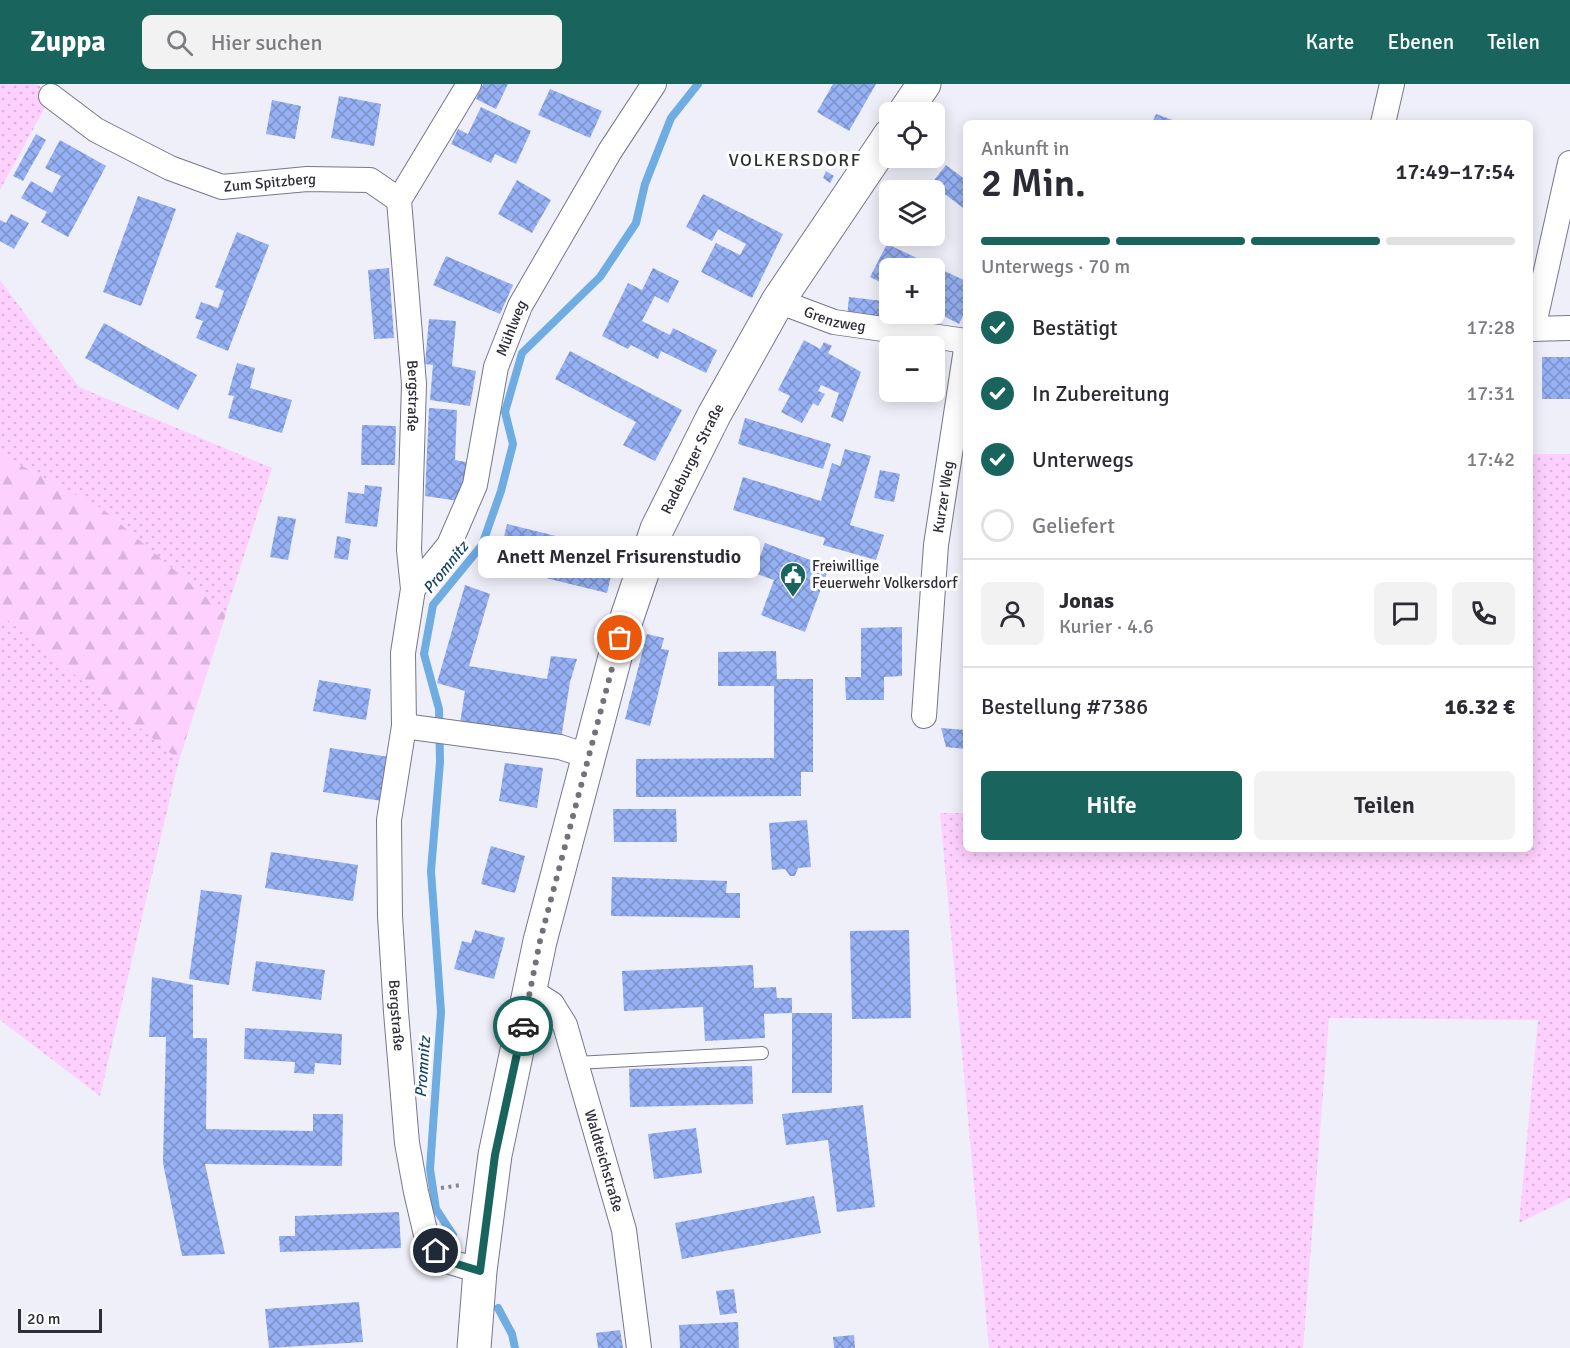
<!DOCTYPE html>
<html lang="de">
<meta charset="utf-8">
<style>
:root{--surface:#fff;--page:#f2f2f3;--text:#2b2b33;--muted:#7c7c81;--line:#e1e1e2;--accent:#19645d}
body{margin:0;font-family:Signika,sans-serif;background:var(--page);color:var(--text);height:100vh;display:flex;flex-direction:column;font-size:22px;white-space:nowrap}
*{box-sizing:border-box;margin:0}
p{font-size:20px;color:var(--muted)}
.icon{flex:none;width:33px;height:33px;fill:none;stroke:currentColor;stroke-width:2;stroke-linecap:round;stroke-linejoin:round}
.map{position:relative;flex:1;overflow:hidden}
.sheet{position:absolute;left:963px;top:36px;width:570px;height:732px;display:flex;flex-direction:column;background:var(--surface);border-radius:9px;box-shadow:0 3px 15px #0003}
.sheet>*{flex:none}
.tools{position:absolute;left:879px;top:18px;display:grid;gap:12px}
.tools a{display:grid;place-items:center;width:66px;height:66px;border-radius:9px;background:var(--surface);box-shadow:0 3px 15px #0003;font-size:30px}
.scale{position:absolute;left:18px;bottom:15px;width:84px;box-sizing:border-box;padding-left:6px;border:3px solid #2e2e38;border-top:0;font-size:16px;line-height:21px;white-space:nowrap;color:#2e2e38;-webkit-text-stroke:4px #fff;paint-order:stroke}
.pin{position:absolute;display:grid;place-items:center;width:51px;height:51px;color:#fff;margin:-26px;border:3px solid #fff;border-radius:50%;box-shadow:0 2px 6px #0007}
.courier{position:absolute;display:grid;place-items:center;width:60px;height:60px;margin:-30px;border:4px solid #19645d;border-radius:50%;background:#fff;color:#222;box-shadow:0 2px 8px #0007}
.bubble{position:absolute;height:42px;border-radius:9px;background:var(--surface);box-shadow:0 3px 15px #0003;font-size:20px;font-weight:600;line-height:42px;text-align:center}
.headline em{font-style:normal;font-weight:600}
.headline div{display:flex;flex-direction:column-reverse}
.headline{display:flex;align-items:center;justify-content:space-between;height:102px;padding:0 18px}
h1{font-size:39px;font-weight:600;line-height:45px}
.bar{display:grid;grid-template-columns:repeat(4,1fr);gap:9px 6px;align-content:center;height:72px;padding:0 18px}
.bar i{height:8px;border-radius:4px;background:var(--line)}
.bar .current{background:var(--accent)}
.bar p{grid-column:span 4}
.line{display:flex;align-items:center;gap:15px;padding:0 18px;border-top:2px solid var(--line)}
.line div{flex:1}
.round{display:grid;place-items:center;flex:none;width:63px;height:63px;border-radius:9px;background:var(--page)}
ol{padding:0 18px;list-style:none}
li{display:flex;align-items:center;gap:18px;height:66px}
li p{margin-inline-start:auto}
li .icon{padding:6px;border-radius:50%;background:var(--accent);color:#fff;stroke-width:4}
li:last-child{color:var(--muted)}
li i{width:33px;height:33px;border:3px solid var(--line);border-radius:50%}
.button{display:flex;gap:12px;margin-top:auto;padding:12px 18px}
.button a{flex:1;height:69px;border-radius:9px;background:var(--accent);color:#fff;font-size:24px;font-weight:600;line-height:69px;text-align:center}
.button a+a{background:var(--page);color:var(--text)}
header{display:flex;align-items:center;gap:36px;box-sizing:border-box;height:84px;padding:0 30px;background:var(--accent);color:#fff}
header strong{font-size:28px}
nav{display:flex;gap:33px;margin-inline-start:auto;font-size:21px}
.search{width:420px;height:54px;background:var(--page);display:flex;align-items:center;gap:15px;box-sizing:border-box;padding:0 21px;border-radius:9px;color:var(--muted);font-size:22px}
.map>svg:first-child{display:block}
</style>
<header>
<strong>Zuppa</strong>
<div class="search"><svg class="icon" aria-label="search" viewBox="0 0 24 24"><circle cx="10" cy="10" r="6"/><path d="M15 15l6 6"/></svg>Hier suchen</div>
<nav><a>Karte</a><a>Ebenen</a><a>Teilen</a></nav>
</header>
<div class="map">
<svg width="1570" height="1264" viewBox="0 0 1570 1264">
<defs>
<pattern id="grass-dots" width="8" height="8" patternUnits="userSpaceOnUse" patternTransform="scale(1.5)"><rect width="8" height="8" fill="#fed0fd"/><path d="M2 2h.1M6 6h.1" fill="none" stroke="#dab3da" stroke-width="1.8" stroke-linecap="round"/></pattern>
<pattern id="forest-firs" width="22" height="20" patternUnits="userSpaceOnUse" patternTransform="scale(1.5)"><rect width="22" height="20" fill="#fed0fd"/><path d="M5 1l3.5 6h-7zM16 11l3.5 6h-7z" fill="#dab3da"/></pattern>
<pattern id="building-cross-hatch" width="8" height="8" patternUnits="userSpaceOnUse" patternTransform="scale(1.5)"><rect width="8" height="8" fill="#95b1f4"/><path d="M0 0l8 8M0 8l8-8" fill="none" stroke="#7a90c7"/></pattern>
</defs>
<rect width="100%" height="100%" fill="#efeffa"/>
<path fill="url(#grass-dots)" d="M0,0H37L51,12L0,106Z
M0,196L79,303L272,384L179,676L100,1012L0,936Z
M1530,370H1570V1114L1519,1139L1538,936L1329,934L1303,1264H989L940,729H966V765H1530Z"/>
<path fill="url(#forest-firs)" d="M0,370L104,426L226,530L179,676L0,530Z"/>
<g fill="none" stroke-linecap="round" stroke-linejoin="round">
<path stroke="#6eace2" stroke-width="8" d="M453,1151L436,1125L430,1085L441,928L431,787L440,678L439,625L424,570L433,521L482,461L501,407L513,360L505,328L522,269L600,193L636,139L645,100L671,34L698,0
M498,1224L512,1250L515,1264"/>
</g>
<path fill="url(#building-cross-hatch)" d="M483,0H508L496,25L476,15Z
M833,0H876L849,47L817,28Z
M550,5L602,27L590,54L538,31Z
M339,12L381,20L374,62L331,54Z
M272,16L301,22L295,55L266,50Z
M481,23L531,47L516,80L495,70L491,79L451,60L458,45L468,50Z
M1156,30L1181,39H1152Z
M36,50L46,56L23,97L13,92Z
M60,56L106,82L68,153L41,138L47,128L21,114L31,97L52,109L61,92L45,84Z
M946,81L966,96V126L931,100Z
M826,87L834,92L830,99L823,94Z
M517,96L551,116L532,149L498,130Z
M703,110L783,150L752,214L701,188L716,159L740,171L746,160L718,145L712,157L686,143Z
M138,112L176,125L141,222L103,208Z
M11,130L29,139L14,165L0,157V136L6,139Z
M237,148L269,161L228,267L196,254L203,237L195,234L201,218L218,224L224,207L215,203Z
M887,160L966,197V226L959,240L934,227V184H890V203L870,193Z
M446,172L513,201L500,230L433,201Z
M389,184L394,254L374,255L368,186Z
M653,184L679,197L668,219L655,212L642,237L670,251L673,244L717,266L706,289L661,267L658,275L631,261L628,265L602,252L628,199L642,206Z
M849,213L883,217L881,237L847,233Z
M429,235L456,237L452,282L476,287L470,322L430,316L433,281L425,280Z
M104,239L197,291L178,326L85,274Z
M804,256L820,265L824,258L832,262L828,269L861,288L843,338L831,333L839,309L821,301L818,307L825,310L818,322L813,319L802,339L781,328L790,312L778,306Z
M570,267L682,326L655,377L623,361L636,338L555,295Z
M1542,273H1570V315H1542Z
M237,279L255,284L250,304L292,316L282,349L228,334L234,312L228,311Z
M429,324L457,326L455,376L470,379L459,417L425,412Z
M745,334L831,360L823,385L738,360Z
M362,341L396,342L395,381H361Z
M845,365L871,372L850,441L884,451L876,476L823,461L825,454L733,426L743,393L821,417L832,379L840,382Z
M880,386L900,390L894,418L874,414Z
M365,401L382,403L377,443L345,439L348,408L364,410Z
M278,432L296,435L288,476L270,473Z
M507,440L617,467L607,509L497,482Z
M337,452L351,455L348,476L334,474Z
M765,459L829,483L805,548L761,531L774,496L754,489Z
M465,501L490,510L469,582L547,595L551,572L577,575L570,598L561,655L460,639L465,607L437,599Z
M902,543V592L884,593V616H846L845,593H861V544Z
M647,550L664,554L661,565L669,566L650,642L625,635Z
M776,567L777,595H813V688H801V712L636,713V675L774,674V602H718V568Z
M319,596L371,605L366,636L313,627Z
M941,644L966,646V665L946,663Z
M330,664L389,673L382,717L323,708Z
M505,679L543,684L537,724L499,717Z
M613,725H676L677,758H614Z
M807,736L811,783L798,784L795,792H790L785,785L772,786L769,739Z
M491,762L525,772L515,809L481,800Z
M271,768L358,781L353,817L265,804Z
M612,793L727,797L726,809H740V834L611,832Z
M201,806L242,811L229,901L189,895Z
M475,846L505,854L494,895L454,885L462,857L471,859Z
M909,846L911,934L852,935L850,847Z
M256,877L325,886L321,916L252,907Z
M753,881L754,904L776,903L777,914H792V929L764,930L765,954L705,957L703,923L624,927L622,887Z
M152,893L193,901V954H207L206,1045L313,1047V1030H343L342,1082L205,1080L225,1170L182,1172L163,1079L166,953H149Z
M792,929H832V1009H792Z
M245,944L342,950L341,981L315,979L314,990L294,989L295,978L244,975Z
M752,982L753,1020L630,1023L629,985Z
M863,1021L875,1123L837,1128L828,1056L786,1061L782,1030Z
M696,1044L702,1089L654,1095L648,1050Z
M814,1112L821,1149L682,1175L675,1139Z
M399,1128L401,1164L280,1168L279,1152H295V1132Z
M734,1205L737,1229L720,1231L716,1207Z
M359,1218L363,1258L269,1264L265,1225Z
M738,1238L739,1264H680L679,1241Z
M620,1246L623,1264H598L596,1249Z
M854,1251L855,1264H834L833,1253Z"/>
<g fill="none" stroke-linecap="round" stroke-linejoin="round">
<g stroke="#76768e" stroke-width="14">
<path id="lane" d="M576,979L762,969"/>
</g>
<g stroke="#76768e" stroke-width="26">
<g id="street">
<path id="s1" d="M469,0L399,116L414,300L409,466L413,505L403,569L404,642L389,736L390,832L396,928L407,1059L416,1108L427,1155L436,1167L447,1177L480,1187"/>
<path id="s2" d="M51,12L96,46L170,84L222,103L307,95L370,96L399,116"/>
<path d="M1383,39L1392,0"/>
<path id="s3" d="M778,217L834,238L966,257"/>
<path d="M1530,245L1570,244"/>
<path d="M1533,245L1570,79"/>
<path id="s4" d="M413,505L449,461L475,401L496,283L520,222L610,67L654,0"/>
<path id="s5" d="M924,632L936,461L966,265"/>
<path d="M404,642L560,663L587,672"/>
<path id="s6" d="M530,906L552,920L565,941L624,1146L639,1264"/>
</g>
</g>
<g stroke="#76768e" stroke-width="35">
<g id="secondary">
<path d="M905,28L924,0"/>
<path id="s7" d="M474,1264L480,1187L495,1071L540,857L620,554L657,445L714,331L778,217L890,51"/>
</g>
</g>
<path stroke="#878792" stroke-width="4" stroke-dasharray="3 4.5" stroke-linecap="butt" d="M441,1104L461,1101"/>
<use href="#lane" stroke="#fff" stroke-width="12"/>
<use href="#street" stroke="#fff" stroke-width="24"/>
<use href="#secondary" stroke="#fff" stroke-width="33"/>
</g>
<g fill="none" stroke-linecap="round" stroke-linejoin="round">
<path stroke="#72727c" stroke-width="6" stroke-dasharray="0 10.8" d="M523,942L540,857L620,554"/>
<path stroke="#19645d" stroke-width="8" d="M436,1167L447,1177L480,1187L495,1071L523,942"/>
</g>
<defs>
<g id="civic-pin" transform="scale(1.35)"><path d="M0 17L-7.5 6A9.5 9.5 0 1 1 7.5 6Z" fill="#19645d" stroke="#fff"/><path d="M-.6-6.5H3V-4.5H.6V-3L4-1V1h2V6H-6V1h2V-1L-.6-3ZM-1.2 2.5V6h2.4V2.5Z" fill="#fff"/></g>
</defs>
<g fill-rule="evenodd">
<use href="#civic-pin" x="793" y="491"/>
</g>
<g text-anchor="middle" stroke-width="6" stroke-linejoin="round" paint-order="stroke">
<g font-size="15" fill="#2e2e38" stroke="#fff">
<text dy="5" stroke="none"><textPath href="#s2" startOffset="243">Zum Spitzberg</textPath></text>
<text dy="5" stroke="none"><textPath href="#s3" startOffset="60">Grenzweg</textPath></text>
<text dy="5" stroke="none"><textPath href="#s4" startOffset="284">Mühlweg</textPath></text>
<text dy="5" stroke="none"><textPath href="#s1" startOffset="332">Bergstraße</textPath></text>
<text dy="5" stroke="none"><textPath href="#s7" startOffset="920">Radeburger Straße</textPath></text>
<text dy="5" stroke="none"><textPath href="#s5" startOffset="220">Kurzer Weg</textPath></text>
<text dy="5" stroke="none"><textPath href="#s1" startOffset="954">Bergstraße</textPath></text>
<text dy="5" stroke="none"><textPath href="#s6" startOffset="192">Waldteichstraße</textPath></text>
</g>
<g font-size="15" fill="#2e2e38" stroke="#fff" text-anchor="start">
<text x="812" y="487">Freiwillige<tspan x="812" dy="17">Feuerwehr Volkersdorf</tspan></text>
</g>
<g font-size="16" font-style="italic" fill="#174469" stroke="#fff">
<text transform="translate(445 483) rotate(-51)" y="6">Promnitz</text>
<text transform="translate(422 983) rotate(-86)" y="6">Promnitz</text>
</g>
<g font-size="18" letter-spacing="1.5" fill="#2e2e38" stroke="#fff">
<text x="795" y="82">VOLKERSDORF</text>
</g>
</g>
</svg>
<div class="tools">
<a><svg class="icon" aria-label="locate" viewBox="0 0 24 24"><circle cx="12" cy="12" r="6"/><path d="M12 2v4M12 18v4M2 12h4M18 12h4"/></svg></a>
<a><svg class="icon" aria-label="layers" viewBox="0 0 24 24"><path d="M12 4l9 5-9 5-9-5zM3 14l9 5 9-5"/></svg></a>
<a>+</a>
<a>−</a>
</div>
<div class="scale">20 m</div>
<div class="pin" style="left:620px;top:554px;background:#ea580c"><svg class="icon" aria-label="bag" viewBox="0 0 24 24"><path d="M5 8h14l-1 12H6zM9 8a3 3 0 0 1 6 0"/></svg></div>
<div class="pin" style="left:436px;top:1167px;background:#1f2937"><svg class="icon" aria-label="home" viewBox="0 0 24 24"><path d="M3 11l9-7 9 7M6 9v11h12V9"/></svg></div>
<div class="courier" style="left:523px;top:942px"><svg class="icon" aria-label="car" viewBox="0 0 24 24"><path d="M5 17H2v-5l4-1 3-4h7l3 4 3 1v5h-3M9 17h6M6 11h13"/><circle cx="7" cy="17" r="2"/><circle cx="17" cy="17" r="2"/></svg></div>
<div class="bubble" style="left:478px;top:452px;width:282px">Anett Menzel Frisurenstudio</div>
<section class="sheet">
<div class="headline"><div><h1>2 Min.</h1><p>Ankunft in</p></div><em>17:49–17:54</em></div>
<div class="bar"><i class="current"></i><i class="current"></i><i class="current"></i><i></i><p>Unterwegs · 70 m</p></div>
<ol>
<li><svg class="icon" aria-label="check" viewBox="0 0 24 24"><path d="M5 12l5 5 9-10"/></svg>Bestätigt<p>17:28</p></li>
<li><svg class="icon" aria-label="check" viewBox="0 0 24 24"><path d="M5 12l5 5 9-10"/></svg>In Zubereitung<p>17:31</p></li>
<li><svg class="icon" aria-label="check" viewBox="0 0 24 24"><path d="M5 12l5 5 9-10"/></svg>Unterwegs<p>17:42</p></li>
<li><i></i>Geliefert</li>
</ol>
<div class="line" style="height:108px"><a class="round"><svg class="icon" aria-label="person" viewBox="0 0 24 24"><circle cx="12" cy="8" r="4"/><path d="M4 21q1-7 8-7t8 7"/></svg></a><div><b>Jonas</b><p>Kurier · 4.6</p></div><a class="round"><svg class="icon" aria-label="chat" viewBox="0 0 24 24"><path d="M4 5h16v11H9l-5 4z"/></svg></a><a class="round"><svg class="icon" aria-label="phone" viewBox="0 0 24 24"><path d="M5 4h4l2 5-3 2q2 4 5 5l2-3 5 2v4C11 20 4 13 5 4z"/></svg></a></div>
<div class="line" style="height:78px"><div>Bestellung #7386</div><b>16.32 €</b></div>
<div class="button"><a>Hilfe</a><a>Teilen</a></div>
</section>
</div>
